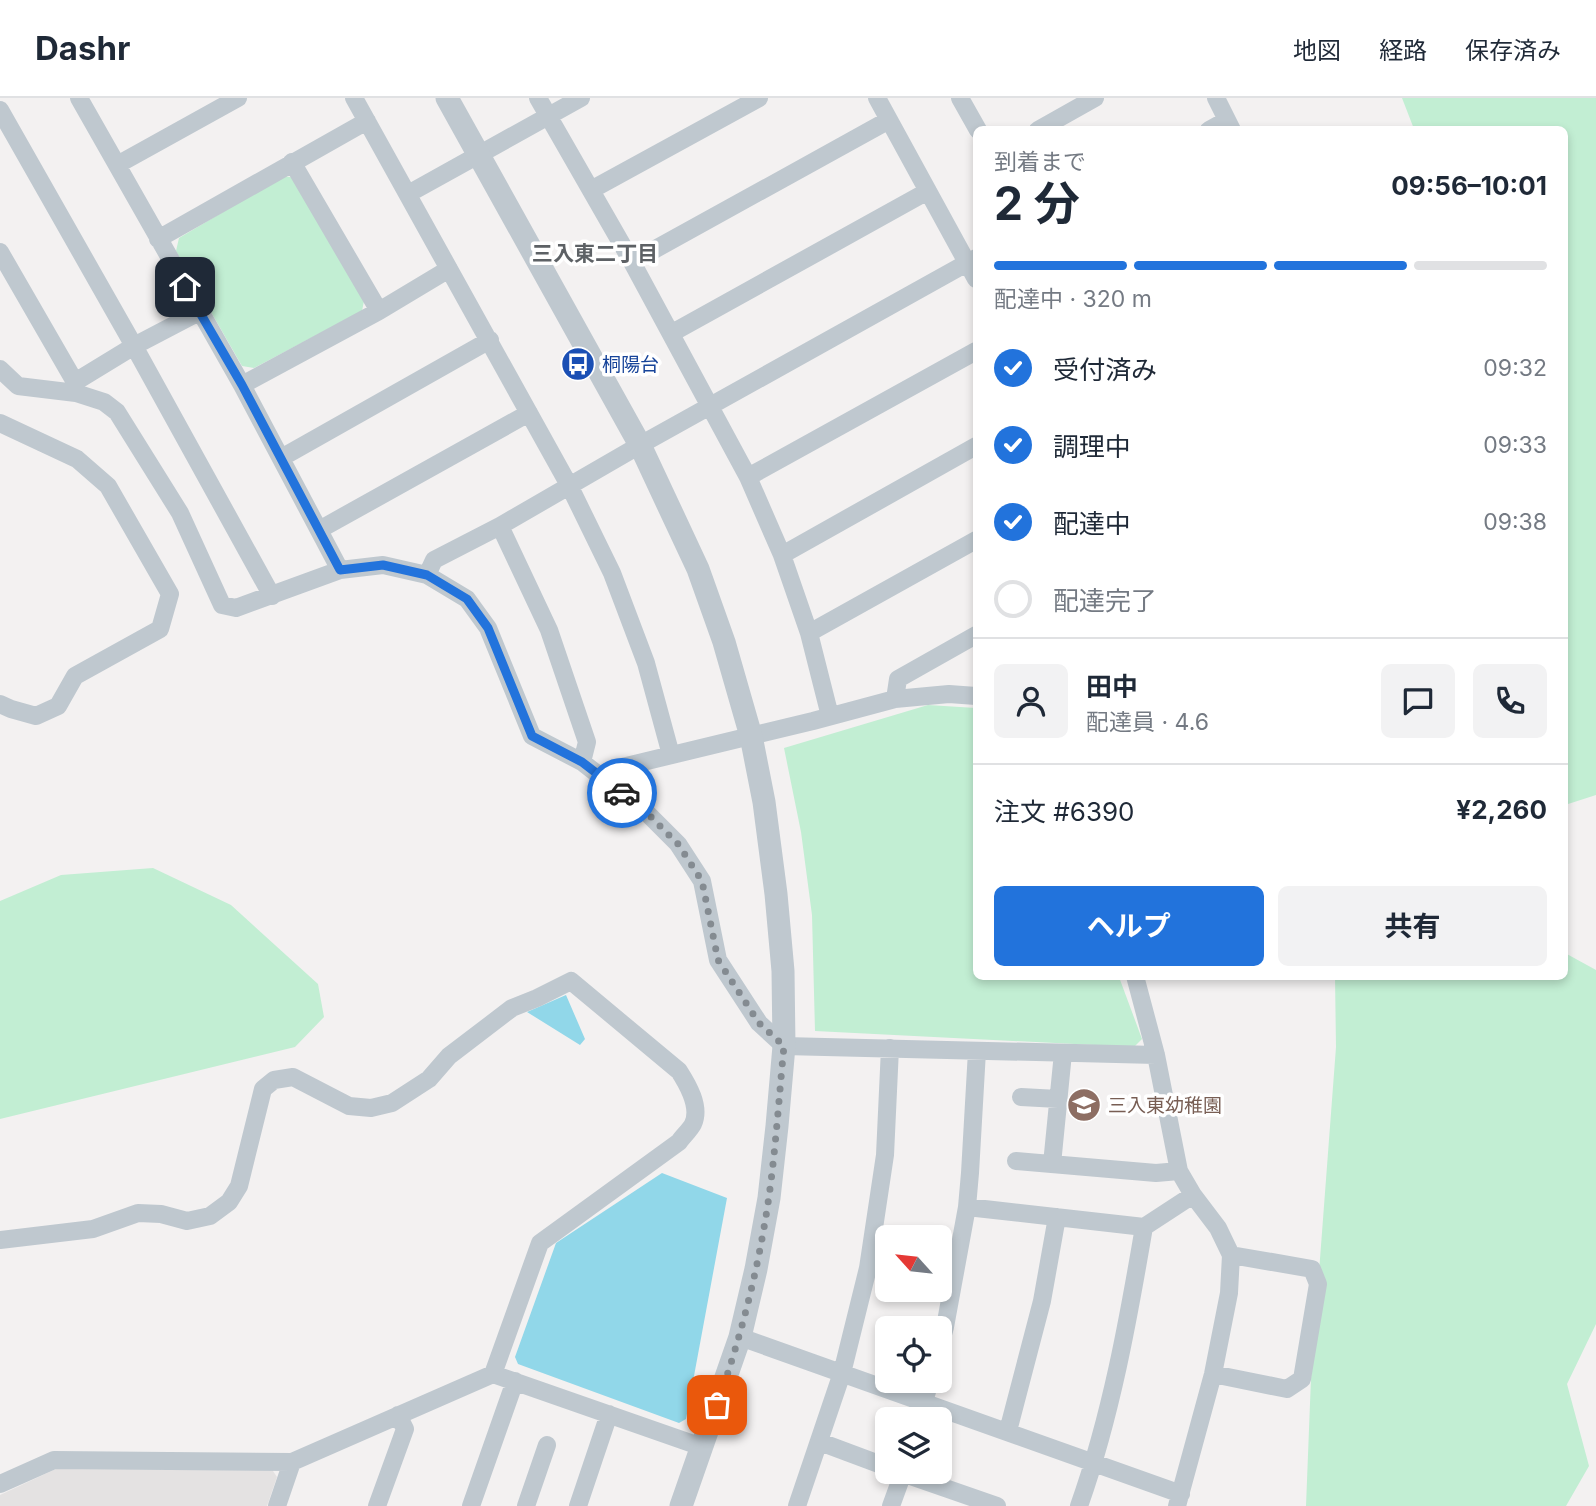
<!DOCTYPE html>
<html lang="ja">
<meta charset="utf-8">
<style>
:root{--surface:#fff;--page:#f2f2f3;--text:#1f2937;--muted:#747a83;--line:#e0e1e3;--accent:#2273dc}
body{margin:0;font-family:Inter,"Noto Sans JP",sans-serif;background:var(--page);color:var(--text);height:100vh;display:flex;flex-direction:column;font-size:26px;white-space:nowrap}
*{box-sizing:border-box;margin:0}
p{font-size:23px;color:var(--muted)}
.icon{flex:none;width:38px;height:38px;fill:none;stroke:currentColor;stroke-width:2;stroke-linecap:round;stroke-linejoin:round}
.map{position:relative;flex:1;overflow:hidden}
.sheet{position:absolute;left:973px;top:28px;width:595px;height:854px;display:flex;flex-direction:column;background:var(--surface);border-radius:10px;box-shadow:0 4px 10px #0003}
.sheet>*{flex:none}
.needle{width:46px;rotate:297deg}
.controls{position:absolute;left:875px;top:1127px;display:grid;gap:14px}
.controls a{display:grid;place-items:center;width:77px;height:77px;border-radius:10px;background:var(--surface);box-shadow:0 4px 10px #0003;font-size:35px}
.pin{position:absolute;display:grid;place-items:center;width:60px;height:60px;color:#fff;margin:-30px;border-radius:14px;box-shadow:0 4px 10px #0006}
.courier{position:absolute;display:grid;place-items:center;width:70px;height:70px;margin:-35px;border:5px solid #2273dc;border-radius:50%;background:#fff;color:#222;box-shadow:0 2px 9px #0007}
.head em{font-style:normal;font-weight:700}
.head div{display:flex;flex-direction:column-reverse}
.head{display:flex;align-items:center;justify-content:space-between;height:119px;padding:0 21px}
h1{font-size:46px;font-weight:700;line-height:52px}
.bar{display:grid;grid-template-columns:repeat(4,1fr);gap:10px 7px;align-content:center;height:84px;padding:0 21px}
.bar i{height:9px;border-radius:5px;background:var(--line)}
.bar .selected{background:var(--accent)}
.bar p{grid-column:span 4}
.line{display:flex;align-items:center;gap:18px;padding:0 21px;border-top:2px solid var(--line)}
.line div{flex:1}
.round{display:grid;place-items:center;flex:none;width:74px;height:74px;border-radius:10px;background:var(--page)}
ol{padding:0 21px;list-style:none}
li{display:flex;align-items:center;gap:21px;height:77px}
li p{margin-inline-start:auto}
li .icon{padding:7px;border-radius:50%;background:var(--accent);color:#fff;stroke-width:4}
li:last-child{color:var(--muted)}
li i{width:38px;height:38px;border:4px solid var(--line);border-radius:50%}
.primary-button{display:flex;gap:14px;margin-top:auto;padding:14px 21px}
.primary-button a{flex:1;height:80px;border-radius:10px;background:var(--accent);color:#fff;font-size:28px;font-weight:700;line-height:80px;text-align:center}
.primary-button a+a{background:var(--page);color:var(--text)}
header{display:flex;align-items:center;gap:42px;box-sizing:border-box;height:98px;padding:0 35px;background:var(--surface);border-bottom:2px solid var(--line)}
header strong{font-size:33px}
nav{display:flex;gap:38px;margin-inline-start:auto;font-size:24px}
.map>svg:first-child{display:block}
</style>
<header>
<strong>Dashr</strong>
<nav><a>地図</a><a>経路</a><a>保存済み</a></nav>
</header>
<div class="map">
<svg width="1596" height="1408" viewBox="0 0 1596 1408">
<rect width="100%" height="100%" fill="#f3f1f1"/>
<path fill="#e4e2e2" d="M60,1369L271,1370L277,1379L267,1408H0V1397Z"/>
<path fill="#c2eed3" d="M1402,0H1596V697L1565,707L1564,32L1414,31Z
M284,78L296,80L364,203L362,213L254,270L242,268L176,153L179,140Z
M928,607L976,610V878L1119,879L1142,941L1134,949L815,933L812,817L801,734L784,650Z
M153,770L231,807L318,886L324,919L295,949L0,1021V803L61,777Z
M1565,855L1596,872V1226L1567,1286L1589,1368L1566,1408H1306L1311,1280L1336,949L1335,879L1564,878Z"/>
<path fill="#91d7e9" d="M566,897L585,941L580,947L527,914Z
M662,1075L727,1100L686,1321L679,1325L518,1266L515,1259L556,1145Z"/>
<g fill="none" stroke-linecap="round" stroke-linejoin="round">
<path stroke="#bfc8cf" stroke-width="18" d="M79,0L242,287L340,472
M354,0L570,389L612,475L646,565L671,657
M538,0L632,164L748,379L782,457L809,535L830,618
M877,0L976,181
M960,0L978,32
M1216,0L1232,32
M0,12L134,248L272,498
M1038,32L1095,0
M1209,32L1227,22
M292,64L379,213
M117,67L238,0
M591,92L759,0
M408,96L581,0
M158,141L367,23
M0,154L75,284L76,295
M632,164L889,22
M672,235L928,93
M0,271L18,288L76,295L104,304L117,314L180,415L222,507L236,510L340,472L383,467L427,477L467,501L488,530L532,638L582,664L647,715L678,746L702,783L718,862L759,925L784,948L1156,957
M75,284L134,248L199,214
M242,287L379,213L449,171
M0,325L77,361L108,388L170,496L160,531L75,578L58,608L36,618L11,611L0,606
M281,360L490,242
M748,379L976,253
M500,428L549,532L587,644L582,664
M319,432L529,315
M782,457L976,348
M427,477L434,462L500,428L640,347L976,160
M809,535L976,442
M895,601L898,581L976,537
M607,683L618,670L813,623L895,601L949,596L976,598
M1135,878L1156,957L1179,1073L1193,1097L1218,1130L1231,1157L1229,1195L1213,1276L1177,1408
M1021,999L1058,1001
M1016,1063L1156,1075L1179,1073
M1052,1066L1063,955
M967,1109L1144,1129L1193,1097
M0,1142L93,1131L138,1115L161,1116L187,1123L210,1118L229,1104L239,1088L263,991L274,982L293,979L349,1008L371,1010L392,1005L429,981L449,958L512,910L537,900L571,883L679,973C688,987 701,1009 693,1026C690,1032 683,1038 679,1044L540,1145L493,1276
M740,1239L1181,1396
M940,1247L945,1229L967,1109L970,1075L977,953
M1213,1276L1287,1291L1302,1281L1318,1186L1312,1171L1231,1157
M924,1304L930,1283
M1008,1333L1042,1203L1057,1119
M820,1344L887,1369
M899,1374L997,1408
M0,1386L54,1362L292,1364L493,1276L702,1349
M277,1408L292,1364
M377,1408L405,1331L398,1317
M471,1408L515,1283
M526,1408L547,1347
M578,1408L609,1316
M797,1408L842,1275L868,1170L885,1057L890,950
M891,1408L903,1375
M1079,1408C1111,1318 1128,1223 1144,1129"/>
<path stroke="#bfc8cf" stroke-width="23" d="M447,0L640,347L698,471L724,544L751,638L764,704L776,796L783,873L784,948L777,1028L769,1100L756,1171L740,1239L681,1408"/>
</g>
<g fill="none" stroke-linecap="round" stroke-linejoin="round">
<path stroke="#848b91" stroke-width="7" stroke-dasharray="0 12.6" d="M622,695L647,715L678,746L702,783L718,862L759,925L784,948C779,998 776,1048 769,1098C759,1169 741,1239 717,1307"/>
<path stroke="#2273dc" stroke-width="9" d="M185,189L242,287L340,472L383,467L427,477L467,501L488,530L532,638L582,664L622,695"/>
</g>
<defs>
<g id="bus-disc" transform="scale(1.75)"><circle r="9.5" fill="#1a4fb4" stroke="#fff"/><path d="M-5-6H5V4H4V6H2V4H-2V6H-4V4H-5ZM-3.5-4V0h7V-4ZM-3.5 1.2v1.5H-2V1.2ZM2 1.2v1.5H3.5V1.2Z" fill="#fff"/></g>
<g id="school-disc" transform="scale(1.75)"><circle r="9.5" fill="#8d6e63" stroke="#fff"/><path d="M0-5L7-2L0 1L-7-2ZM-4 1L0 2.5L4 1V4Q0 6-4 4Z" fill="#fff"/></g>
</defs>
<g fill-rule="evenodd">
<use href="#bus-disc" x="578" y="266"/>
<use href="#school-disc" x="1084" y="1007"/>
</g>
<g text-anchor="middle" stroke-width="7" stroke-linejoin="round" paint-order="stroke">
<g font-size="19" fill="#164399" stroke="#fff" text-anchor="start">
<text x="602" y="273">桐陽台</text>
</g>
<g font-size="19" fill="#785e54" stroke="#fff" text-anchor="start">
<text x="1108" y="1014">三入東幼稚園</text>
</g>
<g font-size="21" font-weight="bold" fill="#5d6165" stroke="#fff">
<text x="595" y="163">三入東二丁目</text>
</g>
</g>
</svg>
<div class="controls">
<a><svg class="needle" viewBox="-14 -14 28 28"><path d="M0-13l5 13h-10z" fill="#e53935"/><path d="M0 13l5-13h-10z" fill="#747a83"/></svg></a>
<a><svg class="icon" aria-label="locate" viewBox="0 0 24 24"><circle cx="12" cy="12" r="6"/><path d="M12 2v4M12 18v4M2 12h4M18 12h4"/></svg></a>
<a><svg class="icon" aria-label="layers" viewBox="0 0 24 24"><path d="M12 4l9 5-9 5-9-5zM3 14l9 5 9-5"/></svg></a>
</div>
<div class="pin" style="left:717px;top:1307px;background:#ea580c"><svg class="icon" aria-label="bag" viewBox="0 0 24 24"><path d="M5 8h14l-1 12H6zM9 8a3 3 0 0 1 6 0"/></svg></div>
<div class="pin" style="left:185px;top:189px;background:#1f2937"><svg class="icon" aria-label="home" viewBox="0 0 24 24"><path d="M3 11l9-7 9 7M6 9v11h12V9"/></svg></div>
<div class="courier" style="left:622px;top:695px"><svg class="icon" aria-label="car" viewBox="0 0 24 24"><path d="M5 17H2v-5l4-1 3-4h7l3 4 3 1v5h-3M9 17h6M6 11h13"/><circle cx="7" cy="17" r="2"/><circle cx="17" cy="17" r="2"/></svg></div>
<section class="sheet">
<div class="head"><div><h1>2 分</h1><p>到着まで</p></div><em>09:56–10:01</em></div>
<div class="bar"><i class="selected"></i><i class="selected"></i><i class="selected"></i><i></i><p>配達中 · 320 m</p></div>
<ol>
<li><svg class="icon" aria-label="check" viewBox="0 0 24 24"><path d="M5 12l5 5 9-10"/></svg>受付済み<p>09:32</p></li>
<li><svg class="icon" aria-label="check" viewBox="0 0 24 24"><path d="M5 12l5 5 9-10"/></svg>調理中<p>09:33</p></li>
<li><svg class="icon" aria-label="check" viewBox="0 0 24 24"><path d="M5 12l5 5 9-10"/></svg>配達中<p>09:38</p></li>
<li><i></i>配達完了</li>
</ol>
<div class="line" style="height:126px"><a class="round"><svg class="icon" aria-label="person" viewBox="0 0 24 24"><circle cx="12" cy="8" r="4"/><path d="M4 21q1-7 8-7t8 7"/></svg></a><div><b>田中</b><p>配達員 · 4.6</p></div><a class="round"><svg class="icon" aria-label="chat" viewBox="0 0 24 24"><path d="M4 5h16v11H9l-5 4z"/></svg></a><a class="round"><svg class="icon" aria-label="phone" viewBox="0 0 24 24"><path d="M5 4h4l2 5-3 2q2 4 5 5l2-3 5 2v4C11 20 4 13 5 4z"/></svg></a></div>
<div class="line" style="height:91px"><div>注文 #6390</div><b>¥2,260</b></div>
<div class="primary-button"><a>ヘルプ</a><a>共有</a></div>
</section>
</div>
